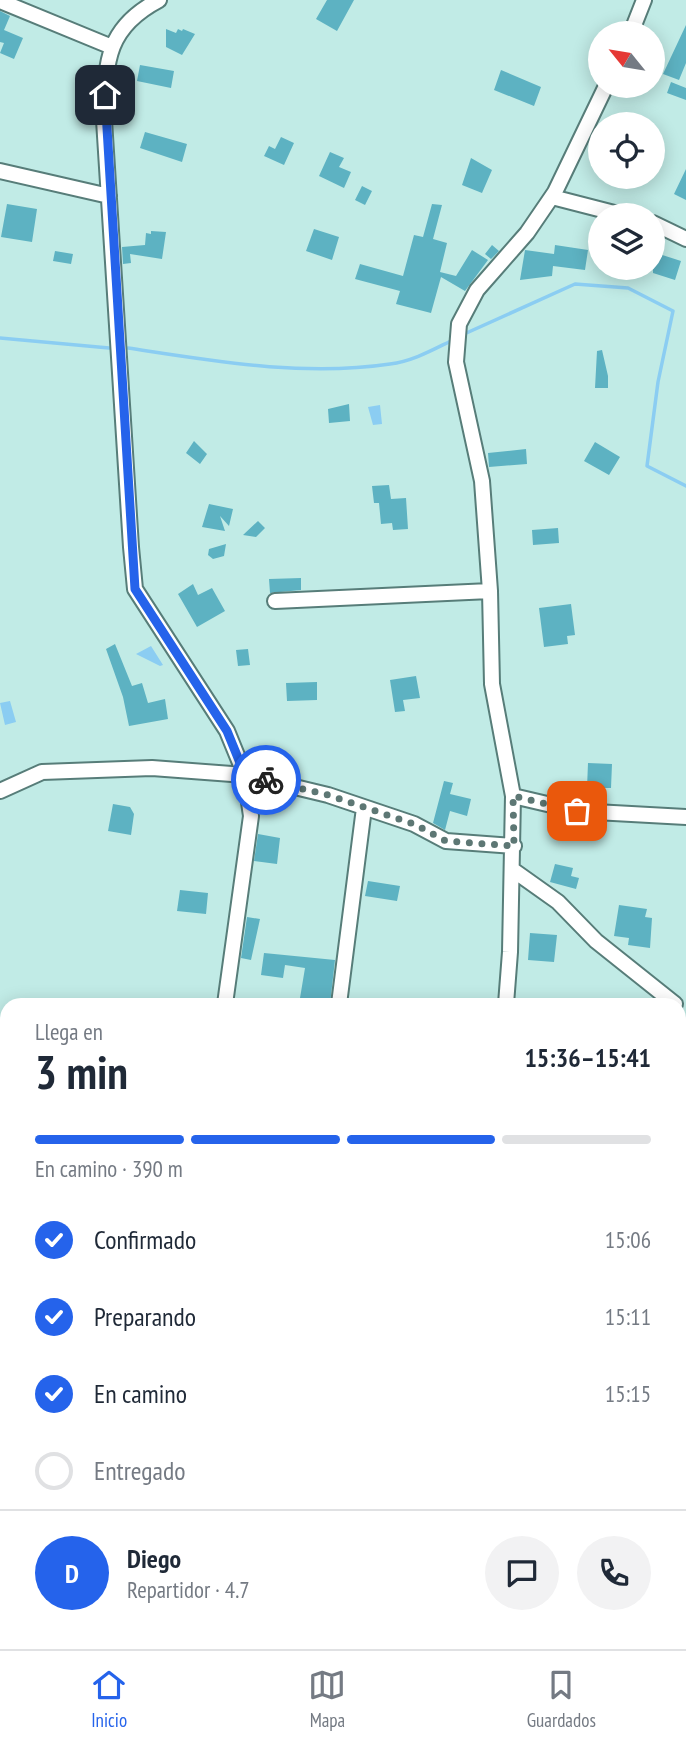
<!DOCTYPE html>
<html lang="es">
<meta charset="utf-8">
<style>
:root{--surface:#fff;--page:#f2f2f3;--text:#1f2937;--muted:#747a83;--line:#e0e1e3;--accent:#2563eb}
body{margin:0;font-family:"PT Sans Narrow",sans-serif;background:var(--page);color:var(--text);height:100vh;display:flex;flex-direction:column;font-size:26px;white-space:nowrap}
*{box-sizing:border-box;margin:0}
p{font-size:23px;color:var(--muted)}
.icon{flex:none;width:38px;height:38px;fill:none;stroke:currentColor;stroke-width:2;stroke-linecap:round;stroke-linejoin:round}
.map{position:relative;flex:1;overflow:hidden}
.panel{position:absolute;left:0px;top:998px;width:686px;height:653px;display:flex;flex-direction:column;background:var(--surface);border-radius:21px 21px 0 0;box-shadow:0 4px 18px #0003}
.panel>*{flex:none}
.needle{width:46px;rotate:300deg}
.tools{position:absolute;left:588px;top:21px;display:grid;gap:14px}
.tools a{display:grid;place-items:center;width:77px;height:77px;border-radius:50%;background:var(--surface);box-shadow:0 4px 18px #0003;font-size:35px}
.pin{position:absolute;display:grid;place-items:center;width:60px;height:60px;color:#fff;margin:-30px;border-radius:14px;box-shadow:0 4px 10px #0006}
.courier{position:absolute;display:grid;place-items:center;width:70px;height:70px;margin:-35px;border:5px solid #2563eb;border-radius:50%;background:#fff;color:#222;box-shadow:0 2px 9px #0007}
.overview em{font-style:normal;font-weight:700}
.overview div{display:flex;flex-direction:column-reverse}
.overview{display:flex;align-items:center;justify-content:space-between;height:119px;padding:0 35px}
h1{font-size:46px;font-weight:700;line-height:52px}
.bar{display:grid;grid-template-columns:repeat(4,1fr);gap:10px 7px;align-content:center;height:84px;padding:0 35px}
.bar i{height:9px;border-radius:5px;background:var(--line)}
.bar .current{background:var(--accent)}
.bar p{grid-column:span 4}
.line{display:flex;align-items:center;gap:18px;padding:0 35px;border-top:2px solid var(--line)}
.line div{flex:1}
.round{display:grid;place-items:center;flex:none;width:74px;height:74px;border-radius:37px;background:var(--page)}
ol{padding:0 35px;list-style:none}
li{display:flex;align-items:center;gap:21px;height:77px}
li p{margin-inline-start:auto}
li .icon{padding:7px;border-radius:50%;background:var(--accent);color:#fff;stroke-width:4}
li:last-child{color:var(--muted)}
li i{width:38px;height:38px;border:4px solid var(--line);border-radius:50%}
.menu{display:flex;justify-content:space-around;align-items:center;height:98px;border-top:2px solid var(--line);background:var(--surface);font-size:19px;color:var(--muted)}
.menu a{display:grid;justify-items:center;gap:4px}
.menu .current{color:var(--accent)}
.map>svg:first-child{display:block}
</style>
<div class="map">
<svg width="686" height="1649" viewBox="0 0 686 1649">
<rect width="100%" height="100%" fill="#c1ebe6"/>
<path fill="#8bcdf2" d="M380,405L382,424L373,425L368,407Z
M151,646L163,665L160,666L136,654Z
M10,701L16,722L5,725L0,703Z
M14,1643H102L78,1649H18Z"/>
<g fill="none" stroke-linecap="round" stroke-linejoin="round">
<path stroke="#8bcdf2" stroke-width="3.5" d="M462,335L575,284L628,288L673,311L658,382L647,466L686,486
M0,338L109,348
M128,348C214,361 303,377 390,364C414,361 434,349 455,339"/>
</g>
<path fill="#5db2c2" d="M327,0H354L337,31L316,19Z
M0,11L10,16L4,30L23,38L14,59L0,53L4,43L0,42Z
M686,25V63L679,80L663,74Z
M166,29L176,33L178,29L182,31L183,29L195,34L182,55L166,47Z
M140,65L174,71L171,88L137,81Z
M501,70L541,87L534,106L494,90Z
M671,82L686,88V100L667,93Z
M145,132L187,144L182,162L140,148Z
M281,137L294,143L284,165L264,156L269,146L275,149Z
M330,152L344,158L339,167L351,172L344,188L319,176Z
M471,158L492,170L482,193L462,185Z
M686,169V200L674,194Z
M362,186L372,191L365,205L355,200Z
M7,204L37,209L32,242L1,237Z
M432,204L442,205L433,239L447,243L440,272L456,276L472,250L488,260L465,291L441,277L431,313L396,304L400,291L355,279L360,264L403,276L414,235L423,237Z
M314,229L339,237L332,260L306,251Z
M151,231L166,232L162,259L130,254L131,263L123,264L122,247L145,245L146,233L151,234Z
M492,245L499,251L491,259L485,254Z
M555,245L588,250L585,270L553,266L552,276L520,280L525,250L554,254Z
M55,251L73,254L71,264L53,261Z
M653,252L681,261L675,280L653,273Z
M602,350L608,376V388H595L597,351Z
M349,404L350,421L329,423L328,409Z
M194,441L207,454L200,464L186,453Z
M595,442L620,457L609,475L584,461Z
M526,449L527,464L489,467L488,453Z
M389,485L391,499L406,498L408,529L393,530L392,523L381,524L379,503H374L372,486Z
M209,504L233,509L229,526L220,516L225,531L202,527Z
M258,521L265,528L256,537L243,535Z
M558,528L559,543L533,545L532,530Z
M226,544L224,556L213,559L208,555L209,549Z
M301,578V590L270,593L269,579Z
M193,584L198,595L212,588L225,611L197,627L178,594Z
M571,604L575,635L567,636L568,644L544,647L539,608Z
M115,644L132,686L142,683L148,703L165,699L168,719L129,726L123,697L106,649Z
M248,649L250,665L238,666L236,650Z
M416,676L420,698L403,700L405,711L395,712L390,680Z
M317,682V700L287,701L286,683Z
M588,763L612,764L611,788H587Z
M444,781L453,783L450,794L471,799L467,816L450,811L445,830L433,823Z
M113,804L130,807L134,814L131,835L108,831Z
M258,834L280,838L277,864L254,861Z
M555,864L573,868L571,876L579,878L576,889L550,882Z
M368,881L400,886L397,901L365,896Z
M180,890L208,893L206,914L177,911Z
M619,905L647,909L645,917L652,918L650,948L628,945L629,938L614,936Z
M247,917L260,919L251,960L241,958Z
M530,933L557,935L554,962L528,960Z
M264,953L335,960L330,1004H299L305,968L285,965L283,978L261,975Z"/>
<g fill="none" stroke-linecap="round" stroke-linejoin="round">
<g stroke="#577d79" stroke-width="18">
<path id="minor" d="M159,0C104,29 106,64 104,120L131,547L135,589L227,731L245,775L251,816L225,1004
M0,1L112,47
M631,33L644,0
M0,171L109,196
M552,197L622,215
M653,223L686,239
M275,601L490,591
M0,791L42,772L152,768L245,775L328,795L414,824L446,841L514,846
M513,796L577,811L686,817
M513,870L558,902L596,941L675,1004
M339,1004L364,808
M506,1004L510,952L513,796L492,684L490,591L482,481L456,362L459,324L477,290L527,233L555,192L606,86
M679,1539L686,1521
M0,1573L7,1528
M523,1643V1649"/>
</g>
<use href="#minor" stroke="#fff" stroke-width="14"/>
</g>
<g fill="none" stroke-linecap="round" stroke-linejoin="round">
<path stroke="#5d7774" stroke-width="7" stroke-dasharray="0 12.6" d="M266,780L328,795L414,824L446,841L514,846L513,796L577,811"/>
<path stroke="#2563eb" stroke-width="9" d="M105,95L135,589L227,731L245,775L266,780"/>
</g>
</svg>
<div class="tools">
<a><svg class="needle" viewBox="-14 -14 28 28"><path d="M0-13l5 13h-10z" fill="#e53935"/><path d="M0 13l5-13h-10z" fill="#747a83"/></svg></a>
<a><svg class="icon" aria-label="locate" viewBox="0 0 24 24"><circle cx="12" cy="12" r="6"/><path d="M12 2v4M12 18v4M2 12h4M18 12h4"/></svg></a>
<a><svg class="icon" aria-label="layers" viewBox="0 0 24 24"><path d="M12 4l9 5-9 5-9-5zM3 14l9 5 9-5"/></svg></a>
</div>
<div class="pin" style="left:577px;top:811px;background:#ea580c"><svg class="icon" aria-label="bag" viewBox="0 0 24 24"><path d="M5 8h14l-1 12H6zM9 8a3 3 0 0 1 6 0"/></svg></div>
<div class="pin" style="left:105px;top:95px;background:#1f2937"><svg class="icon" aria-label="home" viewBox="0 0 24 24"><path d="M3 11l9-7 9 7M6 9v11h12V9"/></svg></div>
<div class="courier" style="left:266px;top:780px"><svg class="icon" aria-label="bike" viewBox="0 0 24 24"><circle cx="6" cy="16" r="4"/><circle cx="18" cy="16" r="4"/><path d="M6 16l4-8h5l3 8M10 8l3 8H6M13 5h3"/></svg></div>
<section class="panel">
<div class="overview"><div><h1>3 min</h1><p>Llega en</p></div><em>15:36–15:41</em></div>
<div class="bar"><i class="current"></i><i class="current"></i><i class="current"></i><i></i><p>En camino · 390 m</p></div>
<ol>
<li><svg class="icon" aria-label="check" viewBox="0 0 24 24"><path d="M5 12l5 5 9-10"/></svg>Confirmado<p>15:06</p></li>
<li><svg class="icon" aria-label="check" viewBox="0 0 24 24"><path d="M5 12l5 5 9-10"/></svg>Preparando<p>15:11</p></li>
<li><svg class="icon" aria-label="check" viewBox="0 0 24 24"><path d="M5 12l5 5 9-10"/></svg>En camino<p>15:15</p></li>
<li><i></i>Entregado</li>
</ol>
<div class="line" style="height:126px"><b class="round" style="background:var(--accent);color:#fff">D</b><div><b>Diego</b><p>Repartidor · 4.7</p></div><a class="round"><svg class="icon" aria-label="chat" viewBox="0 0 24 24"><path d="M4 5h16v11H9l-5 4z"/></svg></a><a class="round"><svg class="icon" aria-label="phone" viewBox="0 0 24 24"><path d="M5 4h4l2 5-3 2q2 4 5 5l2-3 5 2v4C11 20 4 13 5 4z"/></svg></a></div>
</section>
</div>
<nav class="menu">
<a class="current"><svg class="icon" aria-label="home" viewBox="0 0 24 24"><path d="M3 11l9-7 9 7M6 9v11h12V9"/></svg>Inicio</a>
<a><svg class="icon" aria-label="map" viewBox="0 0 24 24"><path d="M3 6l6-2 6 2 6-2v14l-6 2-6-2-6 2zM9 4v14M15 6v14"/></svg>Mapa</a>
<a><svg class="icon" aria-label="saved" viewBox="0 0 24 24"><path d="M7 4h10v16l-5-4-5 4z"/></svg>Guardados</a>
</nav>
